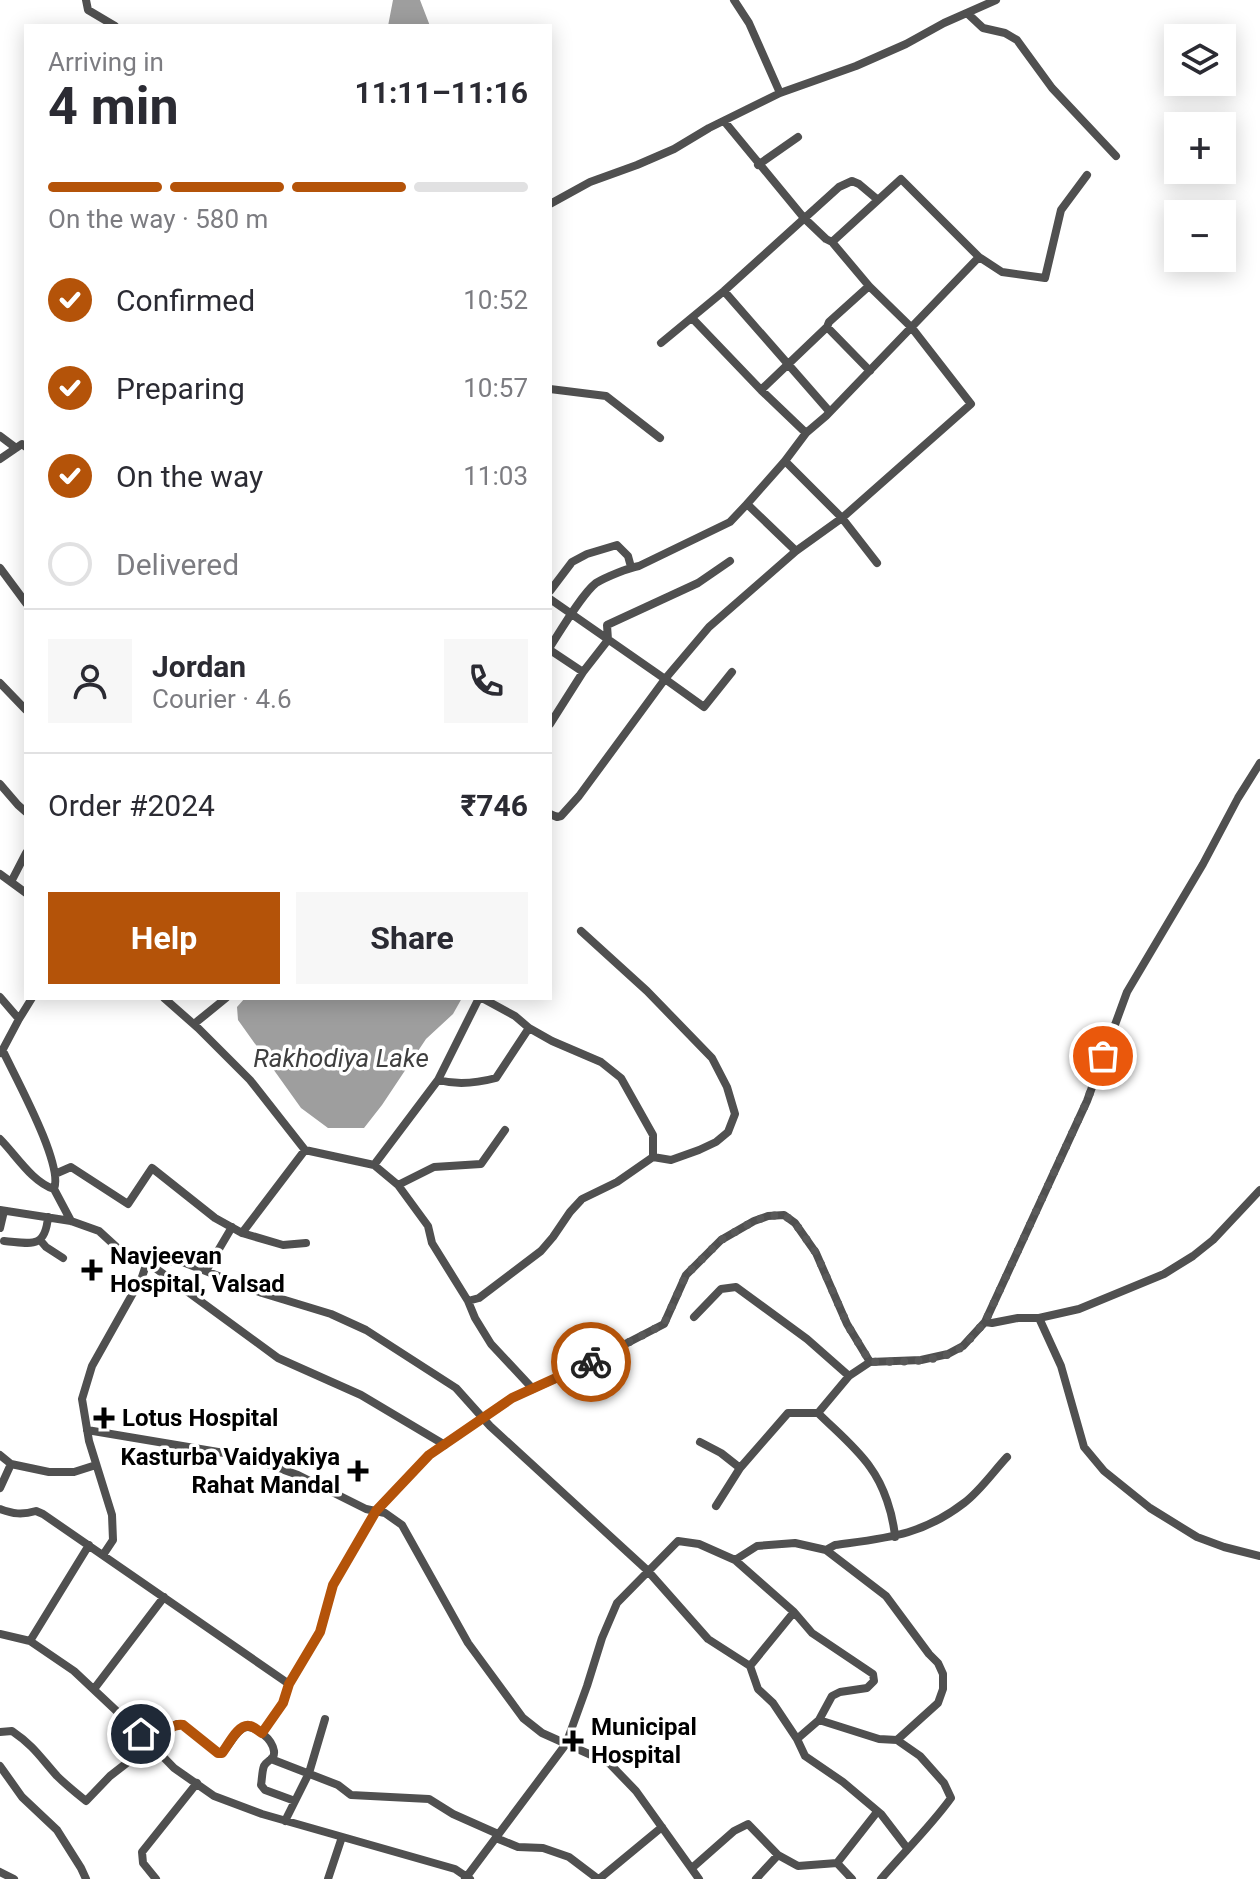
<!DOCTYPE html>
<meta charset="utf-8">
<style>
:root{--surface:#fff;--page:#f7f7f7;--text:#2b2b33;--muted:#7c7c81;--line:#e1e1e2;--accent:#b45309}
body{margin:0;font-family:Roboto,sans-serif;background:var(--page);color:var(--text);height:100vh;display:flex;flex-direction:column;font-size:30px;white-space:nowrap}
*{box-sizing:border-box;margin:0}
p{font-size:26px;color:var(--muted)}
.icon{flex:none;width:44px;height:44px;fill:none;stroke:currentColor;stroke-width:2;stroke-linecap:round;stroke-linejoin:round}
.map{position:relative;flex:1;overflow:hidden}
.side{position:absolute;left:24px;top:24px;width:528px;height:976px;display:flex;flex-direction:column;background:var(--surface);border-radius:0px;box-shadow:0 4px 20px #0003}
.side>*{flex:none}
.buttons{position:absolute;left:1164px;top:24px;display:grid;gap:16px}
.buttons a{display:grid;place-items:center;width:72px;height:72px;border-radius:0px;background:var(--surface);box-shadow:0 4px 20px #0003;font-size:40px}
.pin{position:absolute;display:grid;place-items:center;width:68px;height:68px;color:#fff;margin:-34px;border:4px solid #fff;border-radius:50%;box-shadow:0 2px 8px #0007}
.courier{position:absolute;display:grid;place-items:center;width:80px;height:80px;margin:-40px;border:6px solid #b45309;border-radius:50%;background:#fff;color:#222;box-shadow:0 2px 10px #0007}
.head em{font-style:normal;font-weight:700}
.head div{display:flex;flex-direction:column-reverse}
.head{display:flex;align-items:center;justify-content:space-between;height:136px;padding:0 24px}
h1{font-size:52px;font-weight:700;line-height:60px}
.bar{display:grid;grid-template-columns:repeat(4,1fr);gap:12px 8px;align-content:center;height:96px;padding:0 24px}
.bar i{height:10px;border-radius:6px;background:var(--line)}
.bar .selected{background:var(--accent)}
.bar p{grid-column:span 4}
.line{display:flex;align-items:center;gap:20px;padding:0 24px;border-top:2px solid var(--line)}
.line div{flex:1}
.round{display:grid;place-items:center;flex:none;width:84px;height:84px;border-radius:0px;background:var(--page)}
ol{padding:0 24px;list-style:none}
li{display:flex;align-items:center;gap:24px;height:88px}
li p{margin-inline-start:auto}
li .icon{padding:8px;border-radius:50%;background:var(--accent);color:#fff;stroke-width:4}
li:last-child{color:var(--muted)}
li i{width:44px;height:44px;border:4px solid var(--line);border-radius:50%}
.button{display:flex;gap:16px;margin-top:auto;padding:16px 24px}
.button a{flex:1;height:92px;border-radius:0px;background:var(--accent);color:#fff;font-size:32px;font-weight:700;line-height:92px;text-align:center}
.button a+a{background:var(--page);color:var(--text)}
.map>svg:first-child{display:block}
</style>
<div class="map">
<svg width="1260" height="1879" viewBox="0 0 1260 1879">
<rect width="100%" height="100%" fill="#fff"/>
<path fill="#9e9e9e" d="M393,0H420L430,26H388Z
M245,998H462L453,1014L426,1039L382,1105L364,1128H328L301,1108L238,1020L237,1007Z"/>
<g fill="none" stroke-linecap="round" stroke-linejoin="round">
<path stroke="#505050" stroke-width="8" d="M86,0L88,10L115,26
M734,0L749,23L780,93
M967,13L983,28L1005,33L1017,40L1052,88L1116,156
M724,121L804,218L826,239L832,242L869,286L912,328L971,404L842,518L796,551L709,627L665,679L704,707L732,672
M758,165L798,137
M550,204L590,182L637,165L674,149L709,128L780,93L856,66L906,44L944,23L996,0
M979,257L1002,272L1045,278L1061,210L1087,175
M724,291L829,411
M692,318L761,390L806,433
M827,327L870,371
M661,343L724,291L839,187L852,181L859,184L878,200
M550,389L606,396L660,438
M761,390L827,327L829,322L869,286
M0,436L16,448
M0,459L22,444L26,447
M785,461L842,518L877,563
M796,551L747,504L785,461L806,433L826,416L979,257L901,179L832,242
M0,568L26,603
M550,591L572,562L587,554L617,545L628,556L631,567
M550,599L665,679L579,796L561,816L557,817L550,814
M550,647C561,630 582,594 596,583C606,577 628,568 639,566L730,522L747,504
M550,650L583,672
M0,683L26,710
M550,724L583,672L608,640L607,625L698,583L730,561
M0,784L18,805L26,812
M0,874L26,893
M11,882L26,853
M0,997L19,1019
M164,998L198,1028L250,1080L305,1150L374,1165L398,1185L428,1226L432,1243L468,1301L475,1318L491,1344L533,1389
M482,998L515,1016L529,1028L552,1041L601,1062L621,1078L653,1135V1157
M194,1024L226,998
M3,1051C15,1077 64,1165 54,1189L71,1221
M1,1053L19,1019L32,998
M438,1080C457,1085 477,1083 496,1078L529,1028
M0,1139C16,1155 32,1182 54,1189
M305,1150L242,1233L283,1245L306,1243
M374,1165L438,1080L479,998
M55,1174L71,1167L128,1204L152,1168L215,1218L242,1233
M398,1185L434,1167L481,1164L505,1130
M0,1210L71,1221L99,1231L123,1253L147,1262L278,1358L361,1395L445,1445
M0,1228L4,1211
M40,1240L46,1247L63,1258
M4,1241C30,1243 45,1250 48,1217
M147,1262L180,1261L262,1293L331,1314L366,1330L456,1388L490,1426L647,1570L708,1639L750,1666L758,1689L773,1703L797,1739L805,1756L843,1782L881,1814L907,1848
M206,1271L232,1227
M468,1301L479,1298L541,1251L553,1237L570,1212L582,1199L617,1182L653,1157L671,1160L699,1150L716,1142L728,1132L735,1114L727,1087L712,1058L647,991L581,931
M694,1317L721,1289L736,1287L807,1339L849,1376
M1039,1318L1061,1366L1084,1447L1104,1471L1150,1508L1197,1537L1224,1547L1260,1556
M985,1322L992,1323L1018,1318H1039L1079,1309L1164,1274L1193,1256L1213,1240L1260,1190
M818,1413L849,1376L870,1362L921,1360L948,1354L963,1346L985,1322L1087,1101L1127,992L1203,864L1238,798L1260,763
M87,1430L248,1457L298,1475L366,1509L385,1513L402,1525L468,1643L523,1718L542,1733L609,1763L636,1791L699,1879
M700,1442L721,1453L740,1468
M0,1455L11,1464L49,1472H74L96,1465
M0,1488L11,1464
M716,1506L740,1468L788,1413H818C835,1430 856,1447 870,1467C884,1486 893,1514 895,1537
M0,1509C13,1514 22,1515 36,1511L43,1514L289,1684
M826,1550L835,1545C886,1538 921,1536 964,1503C980,1491 993,1472 1007,1457
M103,1555L113,1540L112,1515L89,1441L82,1399L92,1366L142,1277L147,1262
M735,1560L757,1546L795,1543L826,1550L886,1596L929,1654L938,1663L943,1674V1689L938,1703L897,1740
M794,1612L812,1633L873,1674L874,1681L867,1688L840,1692L832,1696L819,1720L797,1739
M0,1634L30,1641L74,1671L141,1734L174,1768L214,1796L262,1814L455,1869L470,1879
M30,1641L89,1545
M94,1689L164,1597
M819,1720L879,1739L897,1740L920,1756L944,1783L951,1798C930,1827 904,1852 881,1879
M0,1732L12,1731C34,1746 40,1757 57,1776C66,1785 76,1793 86,1801L110,1776L177,1724L183,1725L218,1753H222C237,1737 240,1715 264,1735C269,1739 273,1745 274,1751C275,1760 268,1759 264,1766C262,1771 262,1780 261,1785L265,1790L295,1801
M262,1733L283,1703L289,1684L320,1632L333,1585L376,1511L429,1455L512,1398L575,1370L664,1324L686,1275L721,1240L754,1221L768,1216L784,1215L795,1223L816,1253L847,1324L870,1362
M271,1759L338,1785L351,1795L429,1799L453,1814L498,1834
M0,1766L22,1797L57,1830L81,1868L86,1879
M285,1821L309,1773L325,1719
M496,1838L518,1847L543,1848L569,1857L598,1879
M837,1863L852,1879
M692,1868L734,1831L748,1824L778,1855L798,1866L837,1863L877,1812
M0,1872L14,1879
M156,1879L143,1863L142,1852L197,1783
M328,1879L342,1837
M465,1879L566,1744L587,1686L602,1638L617,1603L678,1541L699,1544L735,1560L794,1612L750,1666
M599,1879L662,1827
M756,1879L778,1855"/>
</g>
<g fill="none" stroke-linecap="round" stroke-linejoin="round">
<path stroke="#595959" stroke-width="8" stroke-dasharray="0 14.4" d="M591,1362L664,1324L686,1275L721,1240L754,1221L768,1216L784,1215L795,1223L816,1253L847,1324L870,1362C899,1361 939,1365 963,1346C971,1339 978,1329 985,1322L1087,1101L1103,1056"/>
<path stroke="#b45309" stroke-width="10" d="M141,1734L151,1745C160,1737 171,1723 183,1725L218,1753H222C228,1746 238,1723 250,1726C255,1727 258,1731 262,1733L283,1703L289,1684L320,1632L333,1585L376,1511L429,1455L512,1398L591,1362"/>
</g>
<g fill="#000" stroke="#fff" stroke-width="3">
<path d="M88 1258h8v8h8v8h-8v8h-8v-8h-8v-8h8z"/>
<path d="M100 1406h8v8h8v8h-8v8h-8v-8h-8v-8h8z"/>
<path d="M354 1459h8v8h8v8h-8v8h-8v-8h-8v-8h8z"/>
<path d="M569 1729h8v8h8v8h-8v8h-8v-8h-8v-8h8z"/>
</g>
<g text-anchor="middle" stroke-width="7" stroke-linejoin="round" paint-order="stroke">
<g font-size="24" font-weight="bold" fill="#000" stroke="#fff" text-anchor="start">
<text x="110" y="1264">Navjeevan<tspan x="110" dy="28">Hospital, Valsad</tspan></text>
<text x="122" y="1426">Lotus Hospital</text>
<text x="340" y="1465" text-anchor="end">Kasturba Vaidyakiya<tspan x="340" dy="28">Rahat Mandal</tspan></text>
<text x="591" y="1735">Municipal<tspan x="591" dy="28">Hospital</tspan></text>
</g>
<g font-size="26" font-style="italic" fill="#3f3f3f" stroke="#fff">
<text x="341" y="1067">Rakhodiya Lake</text>
</g>
</g>
</svg>
<div class="buttons">
<a><svg class="icon" aria-label="layers" viewBox="0 0 24 24"><path d="M12 4l9 5-9 5-9-5zM3 14l9 5 9-5"/></svg></a>
<a>+</a>
<a>−</a>
</div>
<div class="pin" style="left:1103px;top:1056px;background:#ea580c"><svg class="icon" aria-label="bag" viewBox="0 0 24 24"><path d="M5 8h14l-1 12H6zM9 8a3 3 0 0 1 6 0"/></svg></div>
<div class="pin" style="left:141px;top:1734px;background:#1f2937"><svg class="icon" aria-label="home" viewBox="0 0 24 24"><path d="M3 11l9-7 9 7M6 9v11h12V9"/></svg></div>
<div class="courier" style="left:591px;top:1362px"><svg class="icon" aria-label="bike" viewBox="0 0 24 24"><circle cx="6" cy="16" r="4"/><circle cx="18" cy="16" r="4"/><path d="M6 16l4-8h5l3 8M10 8l3 8H6M13 5h3"/></svg></div>
<section class="side">
<div class="head"><div><h1>4 min</h1><p>Arriving in</p></div><em>11:11–11:16</em></div>
<div class="bar"><i class="selected"></i><i class="selected"></i><i class="selected"></i><i></i><p>On the way · 580 m</p></div>
<ol>
<li><svg class="icon" aria-label="check" viewBox="0 0 24 24"><path d="M5 12l5 5 9-10"/></svg>Confirmed<p>10:52</p></li>
<li><svg class="icon" aria-label="check" viewBox="0 0 24 24"><path d="M5 12l5 5 9-10"/></svg>Preparing<p>10:57</p></li>
<li><svg class="icon" aria-label="check" viewBox="0 0 24 24"><path d="M5 12l5 5 9-10"/></svg>On the way<p>11:03</p></li>
<li><i></i>Delivered</li>
</ol>
<div class="line" style="height:144px"><a class="round"><svg class="icon" aria-label="person" viewBox="0 0 24 24"><circle cx="12" cy="8" r="4"/><path d="M4 21q1-7 8-7t8 7"/></svg></a><div><b>Jordan</b><p>Courier · 4.6</p></div><a class="round"><svg class="icon" aria-label="phone" viewBox="0 0 24 24"><path d="M5 4h4l2 5-3 2q2 4 5 5l2-3 5 2v4C11 20 4 13 5 4z"/></svg></a></div>
<div class="line" style="height:104px"><div>Order #2024</div><b>₹746</b></div>
<div class="button"><a>Help</a><a>Share</a></div>
</section>
</div>
